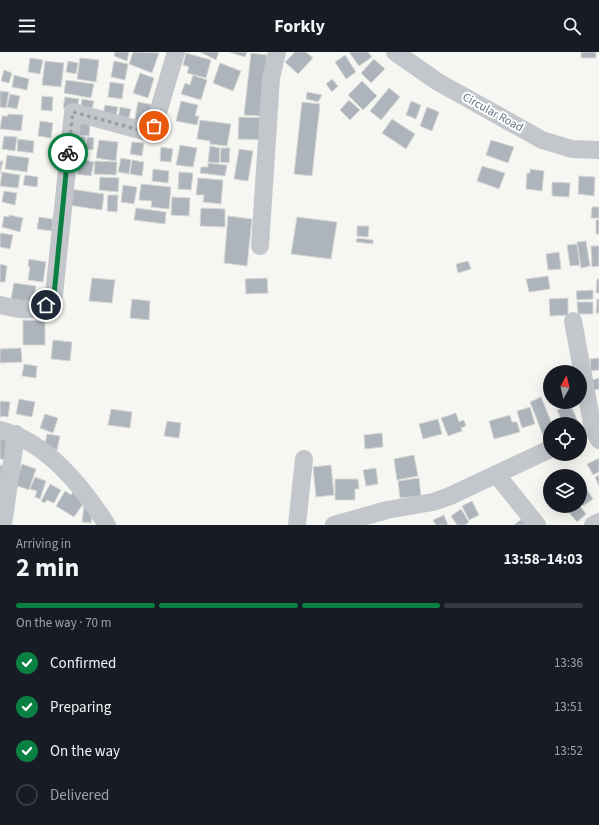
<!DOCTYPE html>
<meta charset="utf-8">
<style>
:root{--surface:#171b24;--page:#20242c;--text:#f1f3f6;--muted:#9ea1a6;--line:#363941;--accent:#0b8043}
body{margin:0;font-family:"Source Sans 3",sans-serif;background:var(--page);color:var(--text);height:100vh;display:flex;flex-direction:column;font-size:15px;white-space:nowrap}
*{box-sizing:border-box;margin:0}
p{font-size:13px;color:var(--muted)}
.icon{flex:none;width:22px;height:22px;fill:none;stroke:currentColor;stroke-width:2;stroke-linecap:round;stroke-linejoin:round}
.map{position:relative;height:473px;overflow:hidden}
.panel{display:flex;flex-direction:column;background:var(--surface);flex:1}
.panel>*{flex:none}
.needle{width:26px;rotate:8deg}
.buttons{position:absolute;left:543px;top:313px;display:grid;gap:8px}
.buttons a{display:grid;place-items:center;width:44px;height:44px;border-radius:50%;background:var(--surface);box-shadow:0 4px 16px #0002;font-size:20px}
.pin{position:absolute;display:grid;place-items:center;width:34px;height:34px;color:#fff;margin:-17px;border:2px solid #fff;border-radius:50%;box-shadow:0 1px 4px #0007}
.courier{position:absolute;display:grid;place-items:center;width:40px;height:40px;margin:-20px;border:3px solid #0b8043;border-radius:50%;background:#fff;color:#222;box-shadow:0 1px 5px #0007}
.head em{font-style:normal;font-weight:700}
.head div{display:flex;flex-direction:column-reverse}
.head{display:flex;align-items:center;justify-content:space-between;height:68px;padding:0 16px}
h1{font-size:26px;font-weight:700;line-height:30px}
.bar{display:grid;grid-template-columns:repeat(4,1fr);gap:6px 4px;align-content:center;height:48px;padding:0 16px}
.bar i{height:5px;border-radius:3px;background:var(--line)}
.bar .current{background:var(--accent)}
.bar p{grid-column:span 4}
ol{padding:0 16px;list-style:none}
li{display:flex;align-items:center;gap:12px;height:44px}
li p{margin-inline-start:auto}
li .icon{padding:4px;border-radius:50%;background:var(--accent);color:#fff;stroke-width:4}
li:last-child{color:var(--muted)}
li i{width:22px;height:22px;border:2px solid var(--line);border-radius:50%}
header{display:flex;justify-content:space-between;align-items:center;height:52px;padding:0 16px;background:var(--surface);font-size:18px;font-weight:700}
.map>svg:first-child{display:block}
</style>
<header><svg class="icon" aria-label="menu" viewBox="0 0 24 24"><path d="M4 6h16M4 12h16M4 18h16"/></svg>Forkly<svg class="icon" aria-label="search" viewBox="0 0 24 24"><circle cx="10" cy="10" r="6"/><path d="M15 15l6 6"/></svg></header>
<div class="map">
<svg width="599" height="473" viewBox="0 0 599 473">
<rect width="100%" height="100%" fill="#f6f6f2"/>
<path fill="#aeb4bb" stroke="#d7d7d5" d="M115,0H129L127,9L114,4Z
M133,0L159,1L152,21L129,12Z
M200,0H219L216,8Z
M229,0H247L245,5Z
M295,0H306L313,6L298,22L285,10Z
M349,0H368L372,5L359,14Z
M581,0H596V6H581Z
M186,1L211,8L206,26L187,21L189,15L183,13Z
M251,1L267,3L260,64L244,63Z
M345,3L356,20L346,27L335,10Z
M30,6L43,8L40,22L28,20Z
M80,6L99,8L96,30L77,27Z
M374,7L385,17L371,31L361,21Z
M45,9L64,11L61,35L42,33Z
M68,9L78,11L76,22L66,20Z
M114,9L128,12L125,28L111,25Z
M220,11L241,19L233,39L213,31Z
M4,18L12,21L9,31L1,29Z
M140,21L154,26L148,46L133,41Z
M14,23L29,27L27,38L12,35Z
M193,23L207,28L201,48L181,42L185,31L190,33Z
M332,27L338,34L332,40L326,32Z
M66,28L94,32L91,46L64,41Z
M362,29L377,44L363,58L348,43Z
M110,30L124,32L122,47L108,45Z
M389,36L400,45L381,68L370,59Z
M0,39L9,40L6,56L0,55Z
M307,40L322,43L318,50L306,47Z
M10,42L20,44L17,57L7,55Z
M42,44L53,45L52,59L41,58Z
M65,45L79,47L77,58L63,56Z
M82,47L94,49L91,61L80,59Z
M349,48L360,58L350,68L340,58Z
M181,49L198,53L195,64H199L197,73L176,69Z
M411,49L421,53L416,67L406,63Z
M138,50L154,53L150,74L134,71Z
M302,50L320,52L312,124L294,122Z
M105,53L118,55L115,68L102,66Z
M120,55L131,57L128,69L118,67Z
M427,55L439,60L432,79L420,74Z
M8,62L23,63L21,79L0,77L2,64H8Z
M239,65L265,66L264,88L238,87Z
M392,67L415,82L406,97L382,81Z
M200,68L231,72L227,94L210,92V89L197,87Z
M40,69L53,71L51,86L38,84Z
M77,71L90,72L89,84L76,83Z
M71,83L86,85L83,103L68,101Z
M4,84L17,85L15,99L2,97Z
M87,85L94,86L93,98L85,97Z
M18,87L34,89L33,101L17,99Z
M99,88L118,90L116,109L96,106Z
M491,88L514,95L508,111L486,103Z
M132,90L144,91L142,104L130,102Z
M180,93L197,96L193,115L176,113Z
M210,94L220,96L219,111L208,110Z
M161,95L173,97L171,110L160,109Z
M221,96H230L229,111L220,110Z
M239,97L253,99L248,129L234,127Z
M7,103L29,106L27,120L5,117Z
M121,106L131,108L129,122L118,120Z
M80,107L94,110L91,124L77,122Z
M132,108L144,110L142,124L130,122Z
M0,109H3L0,122Z
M95,109L117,110L116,123L94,122Z
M208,111L227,113L225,124L200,121L201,115H208Z
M482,114L505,121L499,137L477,129Z
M153,117L169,119L168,131L152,129Z
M530,117L544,119L542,139L526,137L527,121H530Z
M2,120L20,123L18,136L0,134Z
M179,120L193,121L191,138L178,137Z
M25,123L38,125L37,135L23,133Z
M579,124L595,125L594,144L578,142Z
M100,125L119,126L118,140L99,138Z
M198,126L223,128L221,152L203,150L204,143H196Z
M552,130L570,131L569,145L552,144Z
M141,132L171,135L169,157L151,155L152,149L139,148Z
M123,133L137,135L134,152L121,150Z
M70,137L104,142L102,158L68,153Z
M4,139L17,141L15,153L2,150Z
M108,143H118L117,160L107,159Z
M172,145L190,146L189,164L171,163Z
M592,155H599V166H591Z
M136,156L166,160L165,172L134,168Z
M201,156L225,157V175L200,174Z
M9,163L23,166L20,180L2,175L4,164L9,165Z
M228,164L252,167L247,214L224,211Z
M39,165L53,167L52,179L37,177Z
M297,165L337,170L331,207L291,202Z
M596,168H599V182H596Z
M357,174H369L368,185L357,184Z
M0,181L13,183L10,197L0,195Z
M357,186L373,188V192L356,190Z
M586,189L590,214L581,216L577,190Z
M577,192L580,213L570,214L567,193Z
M591,194H599V214L592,215Z
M559,200L561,217L548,218L546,202Z
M29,207L46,210L43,230L28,228L30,215L28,214Z
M468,209L471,217L458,221L456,212Z
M0,212L7,214L5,230H0Z
M548,224L550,237L529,240L526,227Z
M92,226L115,228L112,251L89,249Z
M267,226L268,241L246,242L245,227Z
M597,227H599V241H596Z
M14,231L36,234L35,239L42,240L40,252L11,247Z
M593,238V247L577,248L576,239Z
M568,246V263L550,264L549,247Z
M132,247L150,249L149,268L130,266Z
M597,247H599V261H596Z
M577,250H593V262H578Z
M23,268L45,269V293H23Z
M53,288L72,290L70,309L51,307Z
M21,296L22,310L0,311V297Z
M599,306V318L591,319L590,307Z
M24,312L37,314L36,326L22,324Z
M599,326V337L594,338L592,328Z
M541,345L552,372H550V383L544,386L530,350Z
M19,347L35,350L32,365L16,362Z
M0,349L10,350L8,365L2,364L0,366Z
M570,352L579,372H563L557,358Z
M530,355L535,372L522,376L517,359Z
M111,357L132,360L130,376L108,373Z
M456,361L459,370L464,368L466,374L461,376L462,379L448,384L441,366Z
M45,362L58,366L53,381L40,376Z
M510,363L512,370H517L520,380L494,387L489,369Z
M438,367L442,382L423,387L419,372Z
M167,369L181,371L179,386L164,384Z
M382,381L383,395L365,397L364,383Z
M47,382L60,384L57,398L44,396Z
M0,387L12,389L8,408L0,407Z
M414,403L418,424L397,428L394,407Z
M599,406V420L593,423L587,412Z
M22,412L36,417L29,438L15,433Z
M0,413L7,414L0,440Z
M331,413L334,443L316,445L313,415Z
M376,416L378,432L366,434L363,418Z
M599,423V435L595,425Z
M35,425L46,429L40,447L35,445L37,439L30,437Z
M419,426L421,444L400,446L398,429Z
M335,427H358L359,437H355V448H335Z
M50,432L61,438L54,451L47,448L45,451L41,449Z
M587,438L593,447L583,454L580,449V442Z
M65,439L71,443L73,440L86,448L74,465L56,454Z
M472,449L479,463L469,468L462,454Z
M84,454L93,455L91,471L82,470Z
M571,454H580L586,462L577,470L566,457Z
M461,457L469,470L465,473H457L451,464Z
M444,463L448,473H436L433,468Z
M523,466L529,473H514Z"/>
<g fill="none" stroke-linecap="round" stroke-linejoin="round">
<path stroke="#c3c6ca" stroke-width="18" d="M395,0L438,30L542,88L572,97L599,98
M260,194L271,26L277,0
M0,253C13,256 33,261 46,253C49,251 51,246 54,243L73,60L144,79L150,78L154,74L176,0
M573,269L593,377L599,388
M0,378C47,390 82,434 107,473
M496,422L537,473
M3,473L16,382
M297,473L304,407
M334,473L387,458L433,450L450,444L550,397
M593,473L599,470"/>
</g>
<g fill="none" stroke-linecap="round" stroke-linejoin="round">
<path stroke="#97a1aa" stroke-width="4" stroke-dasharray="0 7.2" d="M68,101L73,60L144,79L154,74"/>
<path stroke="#0b8043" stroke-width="5" d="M46,253L54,243L68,101"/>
</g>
<g text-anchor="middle" stroke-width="4" stroke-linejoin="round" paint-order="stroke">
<g font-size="12" fill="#647384" stroke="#fff">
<text transform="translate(493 60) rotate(29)" y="4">Circular Road</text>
</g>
</g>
</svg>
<div class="buttons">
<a><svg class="needle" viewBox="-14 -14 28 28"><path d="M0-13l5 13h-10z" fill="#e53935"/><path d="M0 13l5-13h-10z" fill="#9ea1a6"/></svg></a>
<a><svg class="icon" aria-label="locate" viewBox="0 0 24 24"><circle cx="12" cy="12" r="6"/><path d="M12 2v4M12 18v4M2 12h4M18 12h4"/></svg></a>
<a><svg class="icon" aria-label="layers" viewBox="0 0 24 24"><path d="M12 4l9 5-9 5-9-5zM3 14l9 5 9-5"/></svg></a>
</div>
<div class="pin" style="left:154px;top:74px;background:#ea580c"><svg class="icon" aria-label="bag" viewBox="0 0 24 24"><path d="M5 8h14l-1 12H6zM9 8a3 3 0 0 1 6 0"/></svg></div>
<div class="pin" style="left:46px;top:253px;background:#1f2937"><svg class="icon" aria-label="home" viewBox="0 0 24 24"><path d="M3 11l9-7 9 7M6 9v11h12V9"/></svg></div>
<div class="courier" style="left:68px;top:101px"><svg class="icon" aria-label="bike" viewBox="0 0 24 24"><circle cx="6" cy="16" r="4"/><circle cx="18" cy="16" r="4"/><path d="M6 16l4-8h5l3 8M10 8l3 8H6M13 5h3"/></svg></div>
</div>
<section class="panel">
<div class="head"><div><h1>2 min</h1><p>Arriving in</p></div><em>13:58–14:03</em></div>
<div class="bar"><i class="current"></i><i class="current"></i><i class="current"></i><i></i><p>On the way · 70 m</p></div>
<ol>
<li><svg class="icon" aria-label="check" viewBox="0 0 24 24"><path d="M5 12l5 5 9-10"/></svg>Confirmed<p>13:36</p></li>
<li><svg class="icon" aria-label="check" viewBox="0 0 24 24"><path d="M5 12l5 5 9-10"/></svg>Preparing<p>13:51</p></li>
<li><svg class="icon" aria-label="check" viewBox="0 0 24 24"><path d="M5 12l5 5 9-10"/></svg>On the way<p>13:52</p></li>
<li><i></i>Delivered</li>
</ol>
</section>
